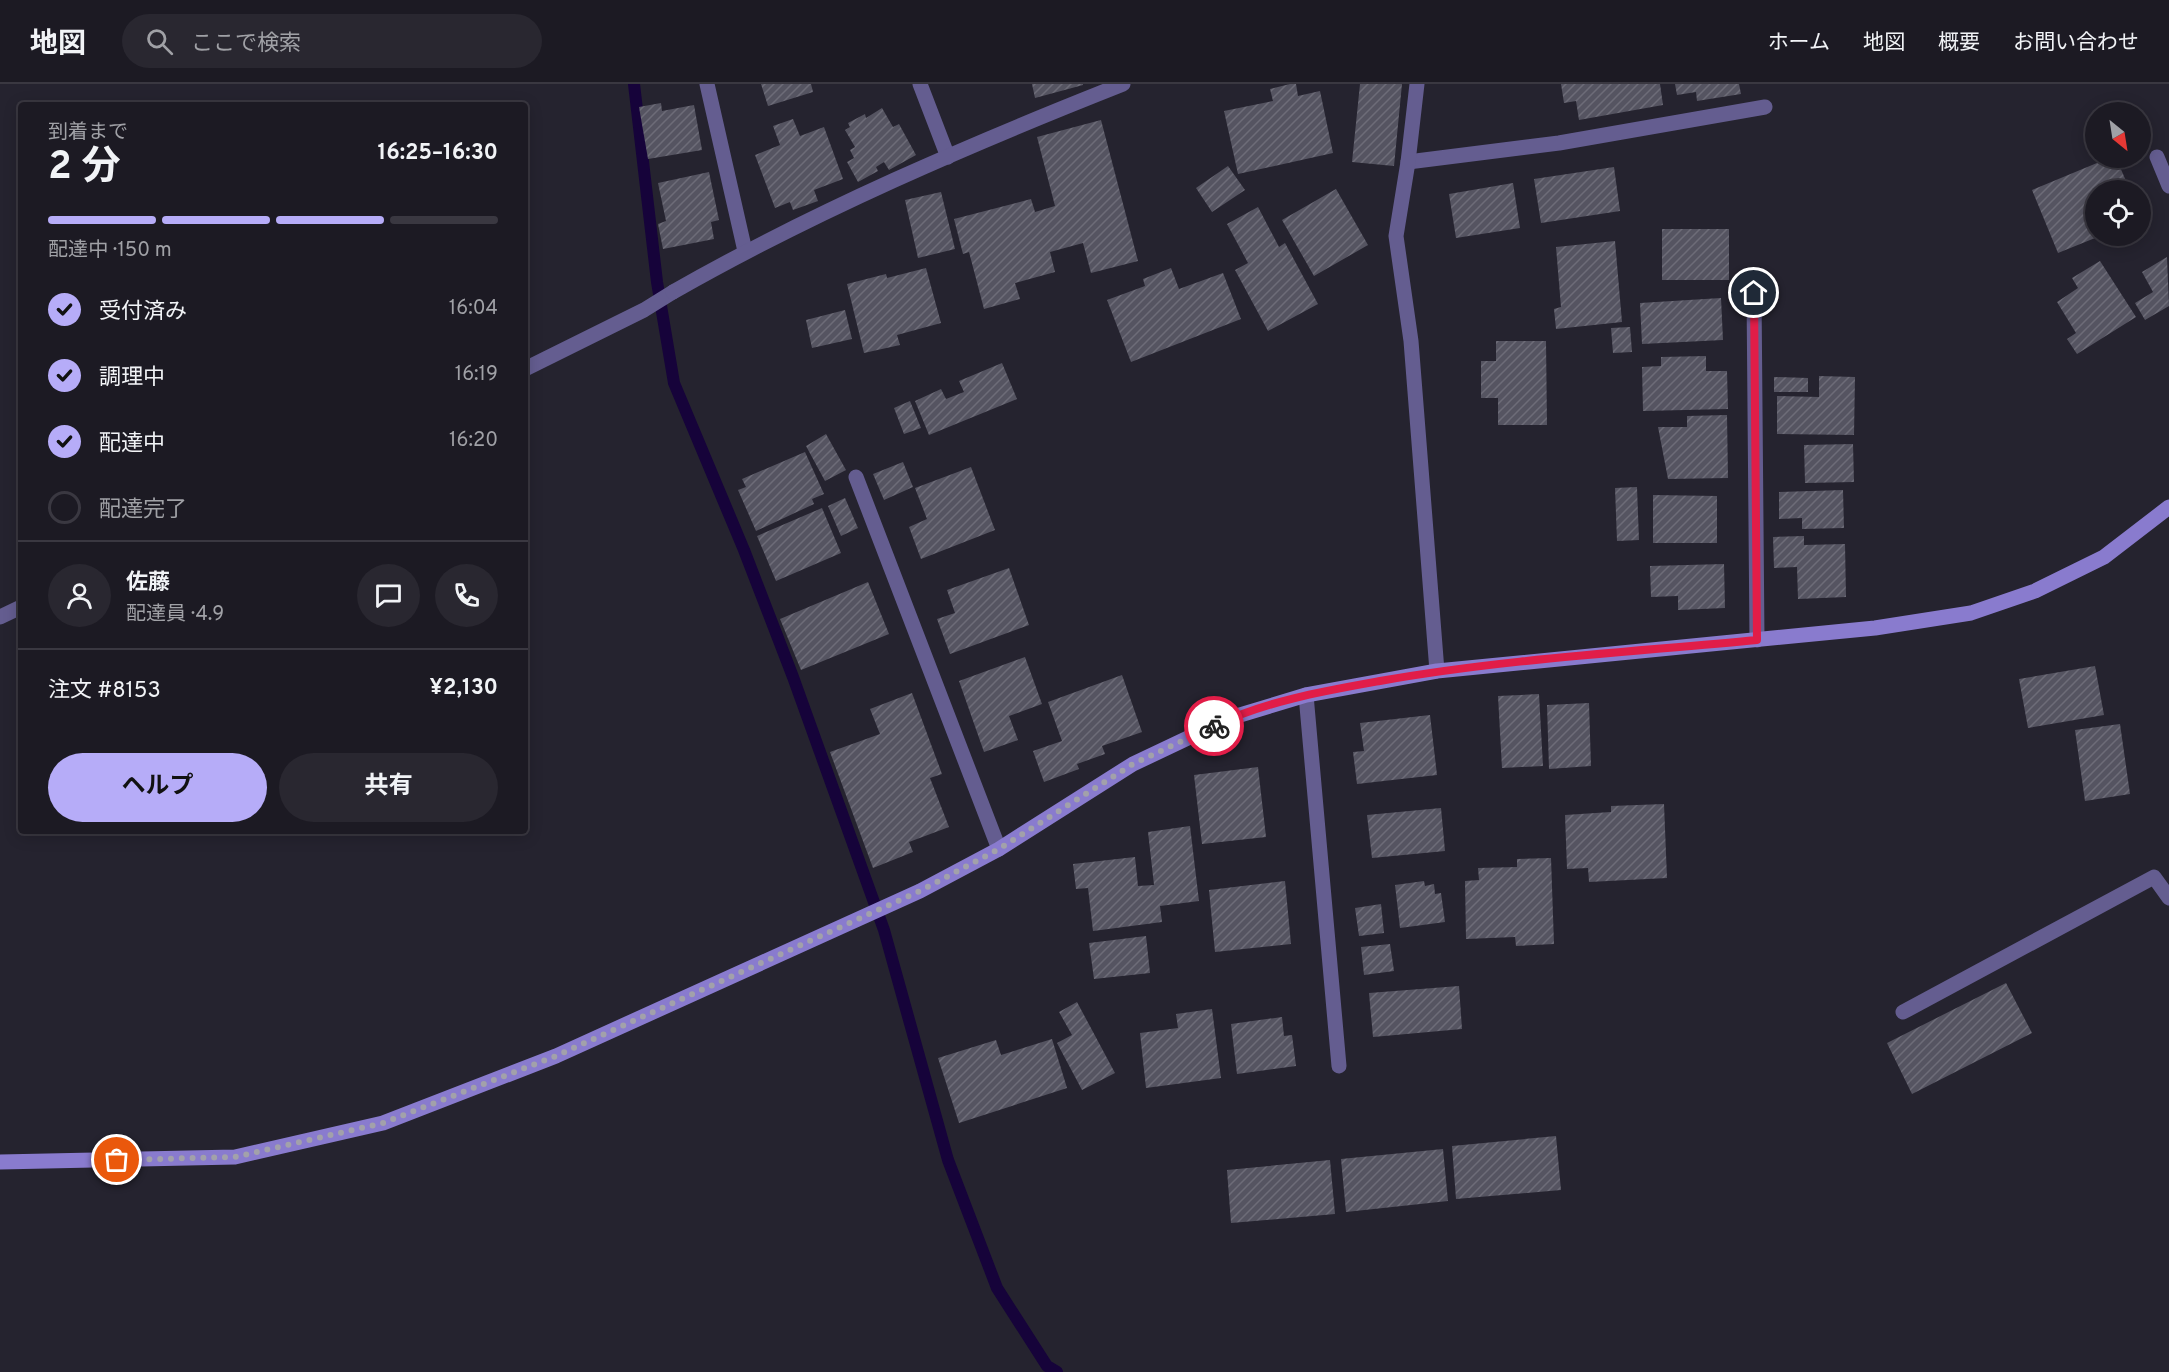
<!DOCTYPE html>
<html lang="ja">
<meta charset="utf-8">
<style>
:root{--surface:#1c1a23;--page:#292730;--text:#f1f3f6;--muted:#a0a1a6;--line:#3a3841;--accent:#b6acf8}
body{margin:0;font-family:Overpass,"Noto Sans JP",sans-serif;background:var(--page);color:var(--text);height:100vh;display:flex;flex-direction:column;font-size:22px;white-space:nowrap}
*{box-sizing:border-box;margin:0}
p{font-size:20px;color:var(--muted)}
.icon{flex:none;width:33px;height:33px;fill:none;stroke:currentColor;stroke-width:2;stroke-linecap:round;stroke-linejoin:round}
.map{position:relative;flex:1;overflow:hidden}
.panel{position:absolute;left:18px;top:18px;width:510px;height:732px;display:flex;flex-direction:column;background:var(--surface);border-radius:6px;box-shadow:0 3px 15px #0003,0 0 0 2px var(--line)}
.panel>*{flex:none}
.needle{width:39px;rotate:150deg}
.tools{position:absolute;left:2085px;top:18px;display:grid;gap:12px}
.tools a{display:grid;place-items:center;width:66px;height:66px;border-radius:50%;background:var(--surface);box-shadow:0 3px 15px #0003,0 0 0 2px var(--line);font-size:30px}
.pin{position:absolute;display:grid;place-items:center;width:51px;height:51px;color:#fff;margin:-26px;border:3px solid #fff;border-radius:50%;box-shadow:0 2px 6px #0007}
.courier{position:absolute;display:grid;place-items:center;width:60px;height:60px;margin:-30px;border:4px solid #e11d48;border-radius:50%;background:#fff;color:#222;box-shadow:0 2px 8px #0007}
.summary em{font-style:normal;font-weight:700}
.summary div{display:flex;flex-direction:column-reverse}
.summary{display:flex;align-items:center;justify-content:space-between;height:102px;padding:0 30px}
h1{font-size:39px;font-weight:700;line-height:45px}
.bar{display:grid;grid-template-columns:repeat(4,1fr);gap:9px 6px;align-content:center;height:72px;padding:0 30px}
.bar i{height:8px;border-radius:4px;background:var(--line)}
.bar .active{background:var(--accent)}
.bar p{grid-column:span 4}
.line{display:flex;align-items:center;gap:15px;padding:0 30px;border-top:2px solid var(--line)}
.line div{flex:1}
.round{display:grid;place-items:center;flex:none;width:63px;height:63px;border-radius:32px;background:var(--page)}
ol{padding:0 30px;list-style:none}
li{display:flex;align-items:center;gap:18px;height:66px}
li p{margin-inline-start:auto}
li .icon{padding:6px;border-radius:50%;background:var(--accent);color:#111;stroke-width:4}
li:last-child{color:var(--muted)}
li i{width:33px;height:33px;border:3px solid var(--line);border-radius:50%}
.primary-button{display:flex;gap:12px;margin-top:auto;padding:12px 30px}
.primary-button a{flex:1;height:69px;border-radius:36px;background:var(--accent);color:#111;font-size:24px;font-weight:700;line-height:69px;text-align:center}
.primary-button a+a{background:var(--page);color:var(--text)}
header{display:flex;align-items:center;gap:36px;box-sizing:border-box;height:84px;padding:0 30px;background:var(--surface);border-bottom:2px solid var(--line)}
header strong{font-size:28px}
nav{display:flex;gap:33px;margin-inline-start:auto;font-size:21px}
.search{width:420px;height:54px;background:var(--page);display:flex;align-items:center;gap:15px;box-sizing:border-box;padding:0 21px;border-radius:33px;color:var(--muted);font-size:22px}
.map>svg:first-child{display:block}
</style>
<header>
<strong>地図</strong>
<div class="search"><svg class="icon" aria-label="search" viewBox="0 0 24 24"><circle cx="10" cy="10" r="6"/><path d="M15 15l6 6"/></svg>ここで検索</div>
<nav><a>ホーム</a><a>地図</a><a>概要</a><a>お問い合わせ</a></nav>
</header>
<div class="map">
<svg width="2169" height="1288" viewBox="0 0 2169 1288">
<defs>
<pattern id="building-hatch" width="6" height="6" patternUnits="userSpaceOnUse" patternTransform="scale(1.5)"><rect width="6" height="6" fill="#555461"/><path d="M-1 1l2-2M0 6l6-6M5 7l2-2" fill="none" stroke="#6d6c78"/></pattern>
</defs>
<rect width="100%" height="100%" fill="#25232f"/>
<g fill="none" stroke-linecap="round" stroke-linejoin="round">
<path stroke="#16033a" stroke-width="12" d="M634,0L657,198L674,299L744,466L793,593L884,846L948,1076L997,1204L1047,1282L1057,1288"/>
</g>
<path fill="url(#building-hatch)" d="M761,0H811L813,8L768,22Z
M1032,0H1083V1L1035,14Z
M1290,0H1296L1298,12L1320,7L1333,69L1238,90L1224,27L1273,17L1270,5Z
M1360,0H1402L1394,82L1352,78Z
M1561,0H1660L1663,21L1579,36L1576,17L1564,19Z
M1675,0H1739L1741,10L1697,17L1696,8L1677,11Z
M661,19L662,27L694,21L702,66L648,75L639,23Z
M882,24L893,43L899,40L916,71L889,86L884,78L876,83L878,87L858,98L847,78L854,74L850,66L855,63L845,46L850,43L848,39L865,30L866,34Z
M793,35L800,52L824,43L843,95L814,106L818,117L793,126L790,118L775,124L755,71L780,61L773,42Z
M1101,36L1138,177L1091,189L1083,159L1050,168L1055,188L1015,199L1020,215L984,225L969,168L963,170L954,135L1031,115L1035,128L1055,122L1037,53Z
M2109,74H2116L2130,106H2096V152H2100L2058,169L2032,106Z
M1228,82L1245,106L1212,128L1196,104Z
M1614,83L1620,127L1541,139L1534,95Z
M709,88L719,136L711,138L714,155L663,165L658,140L666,137L658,99Z
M1513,99L1520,144L1456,154L1449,110Z
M1336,105L1368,161L1314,192L1282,136Z
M941,108L955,165L918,174L905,116Z
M1258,123L1279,163L1285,159L1318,220L1268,247L1235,186L1248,179L1227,140Z
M1662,145H1729V196H1662Z
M1615,157L1622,238L1556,245L1554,225L1561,223L1556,163Z
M2167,173L2169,222L2145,236L2135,219L2153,208L2142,188Z
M2100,177L2136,233L2077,270L2067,255L2076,249L2057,218L2078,204L2072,194Z
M926,184L941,239L897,251L900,261L864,269L847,200L886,190L887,194Z
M1171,184L1179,205L1223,189L1241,235L1131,278L1107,216L1145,202L1143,195Z
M1721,214L1723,256L1642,260L1640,219Z
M845,226L852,255L812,264L806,236Z
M1630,243L1632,268L1613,269L1611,244Z
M1496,257H1546L1547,341H1498V314H1481V277H1496Z
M1706,272V287H1727L1728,325L1643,327L1642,283L1661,282V273Z
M1002,279L1017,315L929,351L915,317L941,305L946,315L964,308L959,297Z
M1819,292L1855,293L1854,351L1777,350V312L1819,313Z
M1774,293L1808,294V308H1774Z
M910,317L921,344L904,350L894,324Z
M1727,331L1728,394L1668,395L1658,343H1687V332Z
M826,350L846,386L825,397L806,362Z
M1853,360L1854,398L1805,399L1804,361Z
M805,368L824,410L812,415L814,420L756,447L738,406L746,403L742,395Z
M903,378L913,403L884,416L873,390Z
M971,383L995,446L921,475L909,443L927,435L915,404Z
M1637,403L1639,456L1617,457L1615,404Z
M1843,406L1844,444L1802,445V434L1779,435V408Z
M1653,411L1717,412V459H1653Z
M845,414L858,444L841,452L828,422Z
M822,424L841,469L776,497L757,452Z
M1804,452V461L1845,460L1846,513L1798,515L1797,483L1774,484L1773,453Z
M1724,480L1725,524L1678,526V512L1651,513L1650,482Z
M1009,484L1029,541L950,570L937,535L955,529L947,506Z
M868,498L889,550L801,586L780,535Z
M1025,573L1042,620L1009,632L1018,656L984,668L959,597Z
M2095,582L2104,631L2028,644L2019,595Z
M1122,591L1142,648L1102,662L1105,670L1077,680L1079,685L1044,698L1033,667L1062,657L1048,618Z
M912,609L942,690L930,694L949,743L909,758L913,768L873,784L830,668L880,650L870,625Z
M1539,610L1543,682L1502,684L1498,612Z
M1589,619L1591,682L1549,685L1547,621Z
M1430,631L1437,691L1357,700L1353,668L1364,667L1360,639Z
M2120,640L2130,710L2085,717L2075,646Z
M1258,683L1266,753L1202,760L1194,691Z
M1664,720L1667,794L1589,798L1588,784L1567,785L1565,731L1611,728V722Z
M1441,724L1445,767L1372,774L1367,731Z
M1190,742L1199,817L1160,822L1162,838L1093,847L1088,804L1076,805L1073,780L1135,773L1138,802L1154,801L1148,748Z
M1551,774L1554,860L1516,862L1515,853L1466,855L1465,797L1479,796L1478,784L1517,783V775Z
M1285,797L1291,860L1215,868L1209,806Z
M1424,797L1425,802L1434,800L1435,810L1441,809L1445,838L1400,844L1395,801Z
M1381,820L1384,849L1359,852L1355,824Z
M1146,852L1150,889L1094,895L1089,859Z
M1390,860L1394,887L1364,891L1361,863Z
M2006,899L2032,949L1912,1010L1887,959Z
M1459,902L1462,945L1373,953L1369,909Z
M1077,918L1115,989L1082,1006L1057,959L1072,951L1059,928Z
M1212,925L1221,994L1146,1004L1140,949L1178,944L1176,930Z
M1282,933L1284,952L1292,951L1296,982L1237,990L1231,940Z
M1052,955L1067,1004L959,1039L938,974L996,956L1001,971Z
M1556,1052L1561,1106L1456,1115L1452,1062Z
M1443,1065L1448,1117L1346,1128L1341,1075Z
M1330,1076L1335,1130L1231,1139L1227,1086Z"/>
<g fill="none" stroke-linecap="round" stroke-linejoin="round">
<path stroke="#645d90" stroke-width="15" d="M707,0L745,167
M920,0L948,73
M2157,73L2169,102
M1408,78L1559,59L1765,23
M1754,209L1757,556
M525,285L644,226L673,208
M856,393L999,765
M0,533L21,523
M1306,611L1339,982
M1903,928L2154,793L2169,814"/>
<path stroke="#645d90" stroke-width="15" d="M1417,0L1408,78L1396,152L1411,257L1437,587
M673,208C815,127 971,60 1123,0"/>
<path stroke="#897bce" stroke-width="15" d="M0,1078L235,1073L383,1039L556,972L920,807L999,765L1133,680L1230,634L1306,611L1437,587L1875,544L1971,529L2035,507L2104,473L2169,423"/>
</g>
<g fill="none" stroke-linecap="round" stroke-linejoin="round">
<path stroke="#a2a1aa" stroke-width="6" stroke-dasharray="0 10.8" d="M117,1076L235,1073L383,1039L556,972L920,807L999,765L1133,680L1214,642"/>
<path stroke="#e11d48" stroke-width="8" d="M1214,642C1266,617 1324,607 1380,597C1504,575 1632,568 1757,556L1754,209"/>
</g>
</svg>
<div class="tools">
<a><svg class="needle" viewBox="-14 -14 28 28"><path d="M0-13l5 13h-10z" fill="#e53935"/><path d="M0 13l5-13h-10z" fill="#a0a1a6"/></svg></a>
<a><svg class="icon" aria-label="locate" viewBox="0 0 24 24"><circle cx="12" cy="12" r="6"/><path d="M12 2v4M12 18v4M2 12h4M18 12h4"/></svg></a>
</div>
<div class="pin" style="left:117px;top:1076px;background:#ea580c"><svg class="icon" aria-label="bag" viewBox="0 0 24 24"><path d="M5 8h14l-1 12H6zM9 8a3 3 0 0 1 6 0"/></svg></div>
<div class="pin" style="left:1754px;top:209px;background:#1f2937"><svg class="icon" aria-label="home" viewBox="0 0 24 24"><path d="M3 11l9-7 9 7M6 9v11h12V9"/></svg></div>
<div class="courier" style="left:1214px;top:642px"><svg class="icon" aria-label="bike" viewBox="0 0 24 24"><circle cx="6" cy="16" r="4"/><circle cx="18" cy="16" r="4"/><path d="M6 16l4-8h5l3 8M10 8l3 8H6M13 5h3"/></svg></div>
<section class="panel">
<div class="summary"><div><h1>2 分</h1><p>到着まで</p></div><em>16:25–16:30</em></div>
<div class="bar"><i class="active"></i><i class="active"></i><i class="active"></i><i></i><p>配達中 · 150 m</p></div>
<ol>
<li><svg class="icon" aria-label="check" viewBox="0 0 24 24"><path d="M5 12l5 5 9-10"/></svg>受付済み<p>16:04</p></li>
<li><svg class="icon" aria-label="check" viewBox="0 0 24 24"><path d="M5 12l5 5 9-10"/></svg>調理中<p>16:19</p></li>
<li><svg class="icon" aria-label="check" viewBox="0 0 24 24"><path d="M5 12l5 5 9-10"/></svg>配達中<p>16:20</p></li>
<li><i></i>配達完了</li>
</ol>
<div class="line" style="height:108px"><a class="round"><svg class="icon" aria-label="person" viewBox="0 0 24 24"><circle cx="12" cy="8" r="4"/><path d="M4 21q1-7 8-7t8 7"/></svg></a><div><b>佐藤</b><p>配達員 · 4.9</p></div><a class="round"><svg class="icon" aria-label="chat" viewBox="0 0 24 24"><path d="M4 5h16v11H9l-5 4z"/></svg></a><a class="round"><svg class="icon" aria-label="phone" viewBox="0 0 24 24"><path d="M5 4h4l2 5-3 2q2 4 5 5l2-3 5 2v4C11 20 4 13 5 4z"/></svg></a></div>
<div class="line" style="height:78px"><div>注文 #8153</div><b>¥2,130</b></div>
<div class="primary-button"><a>ヘルプ</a><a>共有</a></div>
</section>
</div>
